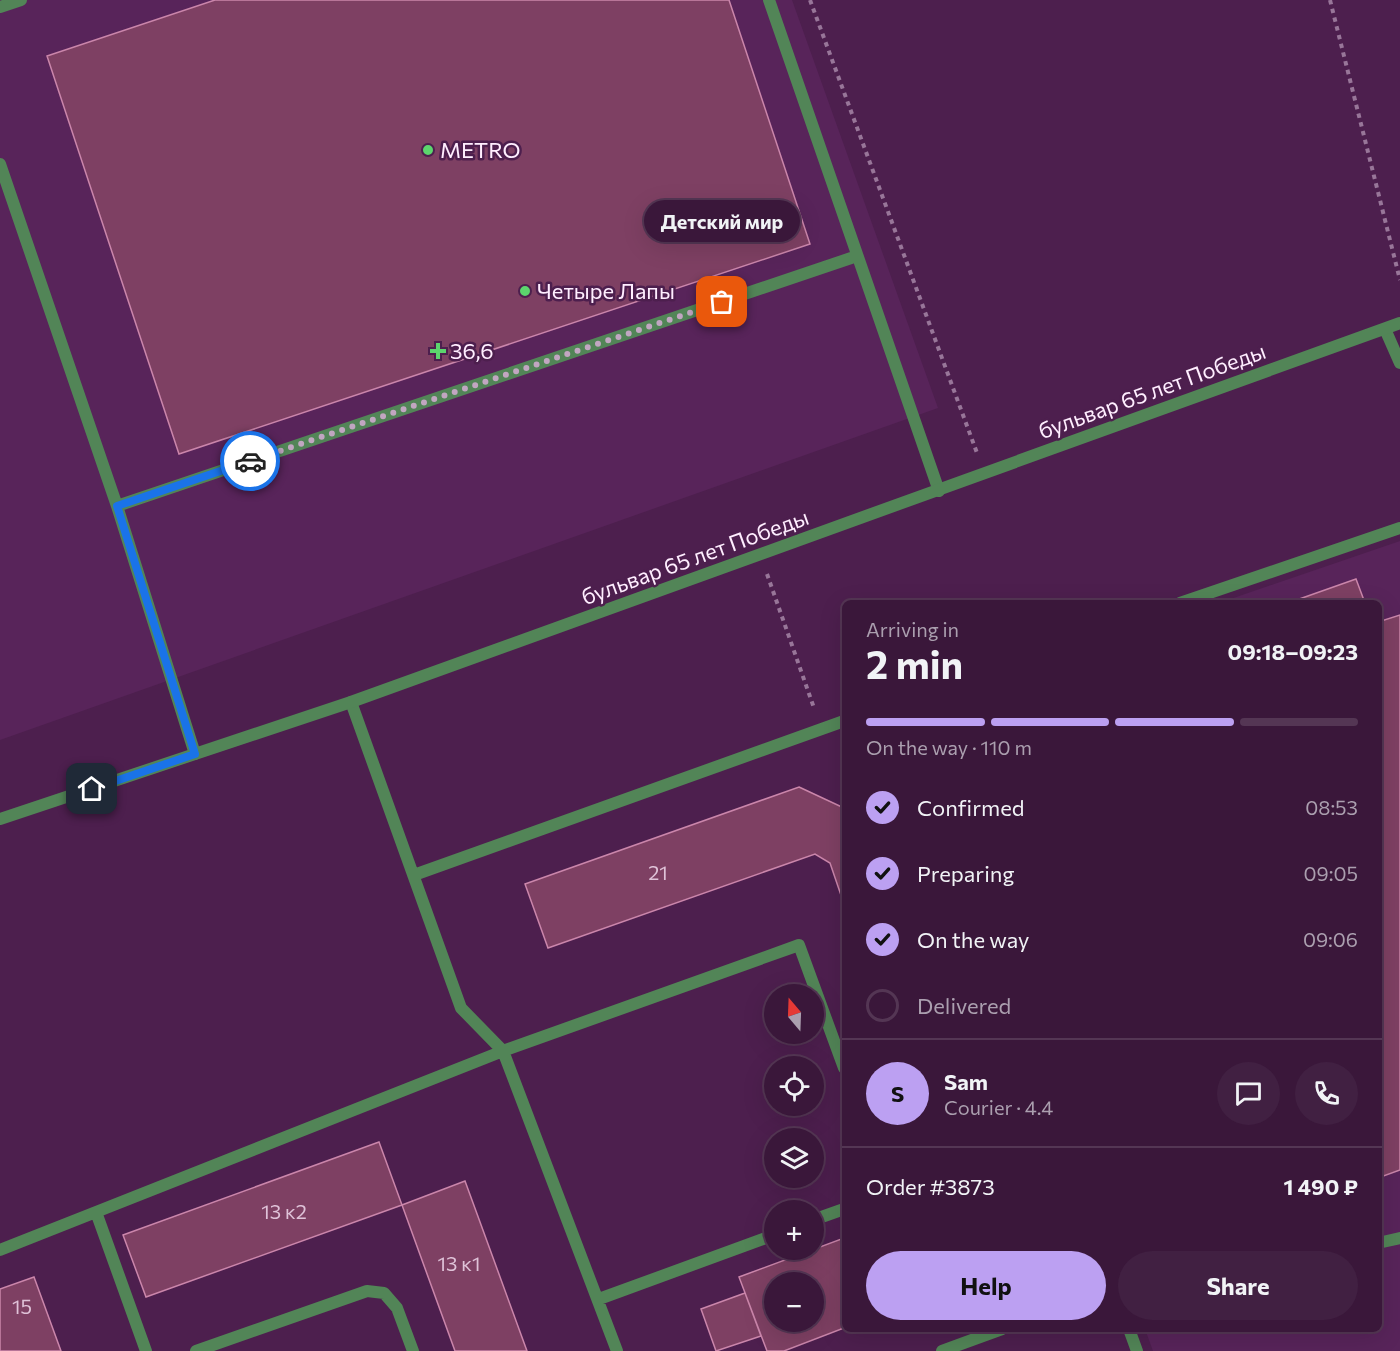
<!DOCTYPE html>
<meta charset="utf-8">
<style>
:root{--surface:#3a173a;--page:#412042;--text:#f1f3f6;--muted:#ab9faf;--line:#543654;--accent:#bca0f2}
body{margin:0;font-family:Commissioner,sans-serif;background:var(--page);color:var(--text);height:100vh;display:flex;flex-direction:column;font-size:22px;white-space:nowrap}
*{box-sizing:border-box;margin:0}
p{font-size:20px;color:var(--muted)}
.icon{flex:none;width:33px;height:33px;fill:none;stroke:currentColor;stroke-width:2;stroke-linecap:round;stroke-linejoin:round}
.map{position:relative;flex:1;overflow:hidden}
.drawer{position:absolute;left:842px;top:600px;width:540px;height:732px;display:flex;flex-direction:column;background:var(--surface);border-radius:9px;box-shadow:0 6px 24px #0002,0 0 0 2px var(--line)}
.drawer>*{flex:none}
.needle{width:39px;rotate:341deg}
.tools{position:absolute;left:764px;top:984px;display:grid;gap:12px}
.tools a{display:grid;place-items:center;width:60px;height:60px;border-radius:50%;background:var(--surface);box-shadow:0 6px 24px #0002,0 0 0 2px var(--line);font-size:30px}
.pin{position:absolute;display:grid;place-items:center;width:51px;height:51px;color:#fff;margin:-26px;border-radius:12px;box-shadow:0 3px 9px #0006}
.courier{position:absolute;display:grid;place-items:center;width:60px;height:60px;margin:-30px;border:4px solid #1a73e8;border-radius:50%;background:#fff;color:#222;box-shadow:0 2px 8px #0007}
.bubble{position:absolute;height:42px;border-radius:21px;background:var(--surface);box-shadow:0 6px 24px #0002,0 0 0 2px var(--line);font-size:20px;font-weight:700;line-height:42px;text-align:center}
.summary em{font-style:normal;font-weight:700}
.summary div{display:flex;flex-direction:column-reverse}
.summary{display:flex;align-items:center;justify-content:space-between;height:102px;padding:0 24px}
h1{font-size:39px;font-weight:700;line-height:45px}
.bar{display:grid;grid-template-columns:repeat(4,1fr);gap:9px 6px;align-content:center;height:72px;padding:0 24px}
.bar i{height:8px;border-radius:4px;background:var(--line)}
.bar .on{background:var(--accent)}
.bar p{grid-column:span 4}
.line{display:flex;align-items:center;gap:15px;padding:0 24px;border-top:2px solid var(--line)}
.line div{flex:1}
.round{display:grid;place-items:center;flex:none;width:63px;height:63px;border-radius:32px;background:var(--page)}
ol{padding:0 24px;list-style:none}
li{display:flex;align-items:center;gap:18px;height:66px}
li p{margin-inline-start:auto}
li .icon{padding:6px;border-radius:50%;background:var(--accent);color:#111;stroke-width:4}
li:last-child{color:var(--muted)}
li i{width:33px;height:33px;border:3px solid var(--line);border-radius:50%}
.cta{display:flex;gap:12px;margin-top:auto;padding:12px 24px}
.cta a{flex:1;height:69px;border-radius:36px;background:var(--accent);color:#111;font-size:24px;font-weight:700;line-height:69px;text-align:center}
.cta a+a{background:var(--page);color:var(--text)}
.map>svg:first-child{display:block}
</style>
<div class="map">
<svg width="1400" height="1351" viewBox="0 0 1400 1351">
<rect width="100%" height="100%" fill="#4d1f4e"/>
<path fill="#58245a" d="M0,0H792L938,408L0,740Z
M1400,541V1351H1153L1145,1329H1378V603H1219Z"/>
<path fill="#7e4063" stroke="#cb86ab" stroke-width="1.5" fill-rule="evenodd" d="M215,0H729L810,244L179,454L47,56Z
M1356,579L1365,603H1288Z
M1400,615V1170L1378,1178V622Z
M799,787L844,808V904L830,863L815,854L548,948L525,884Z
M379,1142L402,1205L146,1297L123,1235Z
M465,1181L480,1222L527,1351H455L402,1205Z
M844,1238V1328L784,1351H767L739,1277ZM774,1282H813V1322H774Z
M34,1277L61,1351H0V1289Z
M745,1293L761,1336L716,1351L701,1309Z"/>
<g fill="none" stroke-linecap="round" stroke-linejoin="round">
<path stroke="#987699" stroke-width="4" stroke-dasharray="4.5 4.5" stroke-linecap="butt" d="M810,0L977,453
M1330,0L1400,280
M767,574L814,708"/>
<path stroke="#528557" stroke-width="12" d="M769,0L939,491
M0,7L21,0
M0,164L117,506L857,256
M1385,329L1400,363
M117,506L195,754
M1180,603L1400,528
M351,702L461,1008L503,1051L617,1351
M414,875L844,721
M96,1212L503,1051L799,945L844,1068
M813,1220L844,1209
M1378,1243L1400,1238
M0,1250L96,1212L146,1351
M599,1299L774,1235
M1129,1329L1137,1351
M196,1351L367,1291L384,1293L397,1308L413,1351
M942,1351L1002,1329"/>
<path stroke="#528557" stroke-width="12" d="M0,819L351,702L1400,323"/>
</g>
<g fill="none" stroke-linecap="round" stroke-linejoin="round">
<path stroke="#c1a6c1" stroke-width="6" stroke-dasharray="0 10.8" d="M250,461L722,302"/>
<path stroke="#1a73e8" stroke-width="8" d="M92,789L195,754L117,506L250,461"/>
</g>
<g fill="#5cd56d" stroke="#4d1f4e" stroke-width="2">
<circle cx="428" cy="150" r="6"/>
<circle cx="525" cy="291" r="6"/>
<path d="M435 342h6v6h6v6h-6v6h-6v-6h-6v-6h6z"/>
</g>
<g text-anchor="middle" stroke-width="5" stroke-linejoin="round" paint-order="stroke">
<g font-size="20" fill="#dfc2d8">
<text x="658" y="880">21</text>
<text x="284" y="1219">13 к2</text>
<text x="459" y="1271">13 к1</text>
<text x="22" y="1314">15</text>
</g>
<g font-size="22" fill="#fef" stroke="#4d1f4e" text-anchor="start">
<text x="440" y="158">METRO</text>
<text x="537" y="299">Четыре Лапы</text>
<text x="450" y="359">36,6</text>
</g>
<g font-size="22" fill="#fef" stroke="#4d1f4e">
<text transform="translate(1152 391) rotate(-20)" y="8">бульвар 65 лет Победы</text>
<text transform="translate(695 557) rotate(-20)" y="8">бульвар 65 лет Победы</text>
</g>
</g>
</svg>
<div class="tools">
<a><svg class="needle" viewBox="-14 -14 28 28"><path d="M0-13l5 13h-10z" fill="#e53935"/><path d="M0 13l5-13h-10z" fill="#ab9faf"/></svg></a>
<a><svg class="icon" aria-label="locate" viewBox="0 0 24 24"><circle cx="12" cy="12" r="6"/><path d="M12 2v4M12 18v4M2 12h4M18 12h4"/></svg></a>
<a><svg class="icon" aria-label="layers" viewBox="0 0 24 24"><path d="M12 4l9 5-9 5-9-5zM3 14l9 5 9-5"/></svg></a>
<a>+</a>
<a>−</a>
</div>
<div class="pin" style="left:722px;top:302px;background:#ea580c"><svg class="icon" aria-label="bag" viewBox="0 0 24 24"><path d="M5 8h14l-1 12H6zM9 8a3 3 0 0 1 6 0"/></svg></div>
<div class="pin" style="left:92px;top:789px;background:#1f2937"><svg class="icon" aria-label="home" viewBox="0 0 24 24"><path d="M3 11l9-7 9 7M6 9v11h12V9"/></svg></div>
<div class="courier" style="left:250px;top:461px"><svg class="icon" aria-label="car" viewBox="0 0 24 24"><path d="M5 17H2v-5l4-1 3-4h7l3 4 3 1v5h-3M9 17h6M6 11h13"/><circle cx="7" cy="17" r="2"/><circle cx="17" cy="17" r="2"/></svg></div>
<div class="bubble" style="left:644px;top:200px;width:156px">Детский мир</div>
<section class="drawer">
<div class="summary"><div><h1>2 min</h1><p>Arriving in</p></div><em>09:18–09:23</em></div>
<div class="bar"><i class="on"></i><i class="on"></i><i class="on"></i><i></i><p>On the way · 110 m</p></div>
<ol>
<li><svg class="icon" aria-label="check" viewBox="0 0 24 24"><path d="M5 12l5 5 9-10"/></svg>Confirmed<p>08:53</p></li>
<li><svg class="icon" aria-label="check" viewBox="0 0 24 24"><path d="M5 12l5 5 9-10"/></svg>Preparing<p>09:05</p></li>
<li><svg class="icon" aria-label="check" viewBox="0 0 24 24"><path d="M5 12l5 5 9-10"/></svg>On the way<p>09:06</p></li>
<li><i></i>Delivered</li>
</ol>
<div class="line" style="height:108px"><b class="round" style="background:var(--accent);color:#111">S</b><div><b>Sam</b><p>Courier · 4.4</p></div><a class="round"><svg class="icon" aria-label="chat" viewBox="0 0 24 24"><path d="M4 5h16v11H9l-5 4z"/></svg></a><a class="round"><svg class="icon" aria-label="phone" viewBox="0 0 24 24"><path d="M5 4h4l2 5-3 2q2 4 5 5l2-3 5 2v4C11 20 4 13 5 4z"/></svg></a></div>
<div class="line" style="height:78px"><div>Order #3873</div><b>1 490 ₽</b></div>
<div class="cta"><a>Help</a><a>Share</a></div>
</section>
</div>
